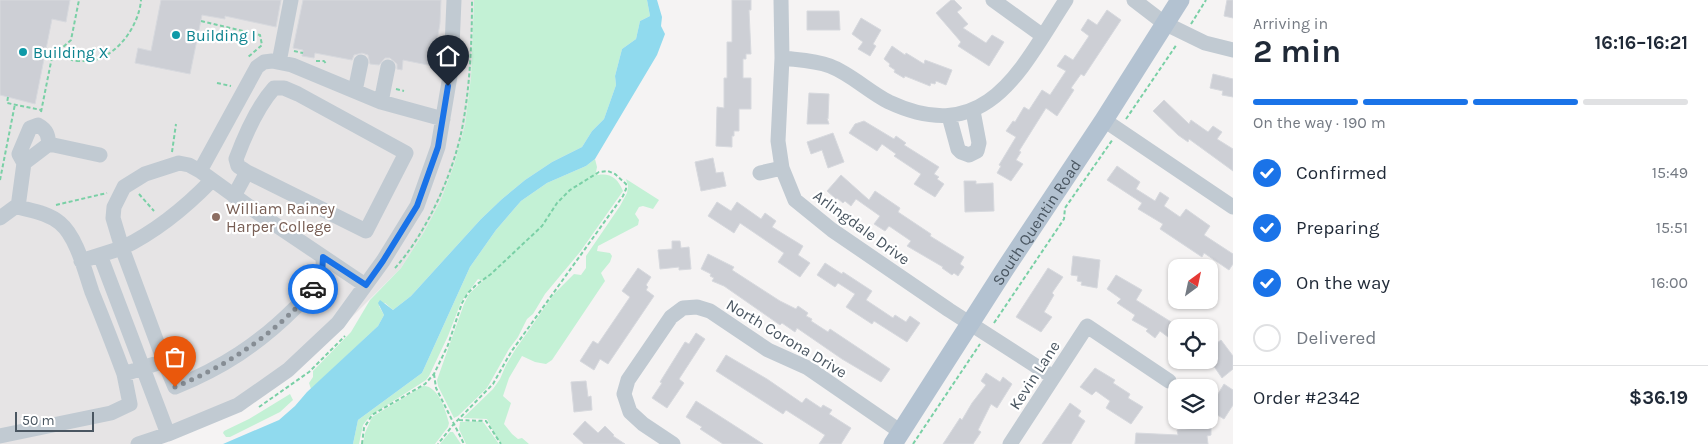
<!DOCTYPE html>
<meta charset="utf-8">
<style>
:root{--surface:#fff;--page:#f2f2f3;--text:#1f2937;--muted:#747a83;--line:#e0e1e3;--accent:#1a73e8}
body{margin:0;font-family:Karla,sans-serif;background:var(--page);color:var(--text);height:100vh;display:flex;flex-direction:column;font-size:19px;white-space:nowrap}
*{box-sizing:border-box;margin:0}
p{font-size:16px;color:var(--muted)}
.icon{flex:none;width:28px;height:28px;fill:none;stroke:currentColor;stroke-width:2;stroke-linecap:round;stroke-linejoin:round}
.map{position:relative;flex:1;overflow:hidden}
.details{display:flex;flex-direction:column;background:var(--surface);width:475px}
.details>*{flex:none}
.needle{width:32px;rotate:33deg}
.fabs{position:absolute;left:1168px;top:259px;display:grid;gap:10px}
.fabs a{display:grid;place-items:center;width:50px;height:50px;border-radius:10px;background:var(--surface);box-shadow:0 1px 4px #0004;font-size:25px}
.scale{position:absolute;left:15px;bottom:12px;width:79px;box-sizing:border-box;padding-left:5px;border:2px solid #4a5661;border-top:0;font-size:14px;line-height:18px;white-space:nowrap;color:#4a5661;-webkit-text-stroke:4px #fff;paint-order:stroke}
.pin{position:absolute;display:grid;place-items:center;width:42px;height:42px;color:#fff;margin:-51px -21px;border-radius:50% 50% 50% 0;rotate:-45deg;box-shadow:0 0 5px #0007}
.pin .icon{rotate:45deg}
.courier{position:absolute;display:grid;place-items:center;width:50px;height:50px;margin:-25px;border:4px solid #1a73e8;border-radius:50%;background:#fff;color:#222;box-shadow:0 1px 6px #0007}
.summary em{font-style:normal;font-weight:700}
.summary div{display:flex;flex-direction:column-reverse}
.summary{display:flex;align-items:center;justify-content:space-between;height:85px;padding:0 20px}
h1{font-size:32px;font-weight:700;line-height:38px}
.bar{display:grid;grid-template-columns:repeat(4,1fr);gap:8px 5px;align-content:center;height:60px;padding:0 20px}
.bar i{height:6px;border-radius:4px;background:var(--line)}
.bar .active{background:var(--accent)}
.bar p{grid-column:span 4}
.line{display:flex;align-items:center;gap:12px;padding:0 20px;border-top:1px solid var(--line)}
.line div{flex:1}
ol{padding:0 20px;list-style:none}
li{display:flex;align-items:center;gap:15px;height:55px}
li p{margin-inline-start:auto}
li .icon{padding:5px;border-radius:50%;background:var(--accent);color:#fff;stroke-width:4}
li:last-child{color:var(--muted)}
li i{width:28px;height:28px;border:2px solid var(--line);border-radius:50%}
main{display:flex;flex:1;min-height:0}
.map>svg:first-child{display:block}
</style>
<main>
<div class="map">
<svg width="1233" height="444" viewBox="0 0 1233 444">
<rect width="100%" height="100%" fill="#f5f3f3"/>
<path fill="#e6e4e5" d="M0,0H474L471,77L465,125L454,165L440,202L424,232L401,268L312,357L154,444H0Z"/>
<path fill="#c3f1d5" d="M474,0H647L650,16L640,21L636,39L622,49L615,76L616,85L604,119L592,131L582,147L552,162L525,180L502,199L481,219L411,296L393,310L385,303L379,306L384,315L378,326L311,389L309,383L313,377V371L351,332L370,300L401,268L424,232L440,202L454,165L465,125L471,77Z
M595,159L597,167L596,172L598,175C611,173 618,179 623,191L580,252L545,294L533,314L527,319L518,337L509,349L487,388L458,416L454,418L438,386L437,380L464,304L469,294L483,281L478,279L461,302L448,336L429,376L426,380L370,416L363,425L359,444H353L358,420L422,373L470,267L496,230L521,201L547,183L586,166Z
M626,179L659,200L653,209L643,206L639,207L635,214L639,220L638,225L598,246L597,251L610,253L612,256L610,262L601,273L605,281L552,360L546,364L535,362L522,356L509,378L503,396L511,403L504,424L512,434L518,439L522,438L529,444H502L497,439L487,419L463,418L493,389L500,379L506,365L515,350L554,294L574,274L581,275L586,268V256L620,206L627,193L628,186Z
M423,386C438,385 446,411 449,423L448,427L435,444H363L365,433L372,417Z
M290,394L293,400L280,412L230,437H226L223,433L224,431L249,419Z
M481,421L484,423L499,444H466L459,429L460,422Z
M450,432H453L461,444H440Z"/>
<path fill="#90daee" d="M647,0H657L662,17L661,26L665,34L657,55L595,159L586,166L547,183L521,201L496,230L470,267L422,373L358,420L353,444H223L279,420L295,406L307,392L378,326L384,315L378,303L380,300L393,310L411,296L481,219L502,199L525,180L552,162L582,147L592,131L604,119L616,85L615,76L622,49L636,39L640,21L650,16Z"/>
<path fill="#cdcfd5" stroke="#d7d9de" d="M0,0H70L66,22L52,19L35,104L0,95Z
M161,0H281L276,27L225,16V19L202,15L190,74L135,63L138,48L151,51Z
M303,0H441L440,23L433,66L403,60L402,70L397,69V64L390,58H385L379,65L370,64L368,55L362,53L354,55L352,60L315,53L314,58L302,56L303,50L293,48Z
M732,0H751V10H749L751,54H746V59H743V78H751V109H739V131H734V136H732V147L716,146L717,107L724,108V78H727V42H732Z
M951,0H954L962,8L957,12L968,24L963,28L986,43L992,35L1004,42L989,66L958,46L961,42L936,13Z
M1227,0H1233V18L1224,16Z
M1107,10L1121,20L1084,76L1081,74L1071,88L1074,90L1057,116L1046,108L1019,151L1021,152L1016,160L1023,164L1011,181L997,173L1001,166L999,165L1016,137L1006,131L1013,121L1015,122L1024,107L1029,110L1042,90L1050,95L1066,71L1057,66L1065,55L1073,60L1089,36L1081,30L1088,19L1097,25Z
M807,11H839L840,30H807Z
M861,18L881,30L873,44L876,46L870,56L858,49L863,42L852,34Z
M892,46L905,55L906,53L924,64L925,60L952,70L946,85L936,81L935,84L931,83L930,86L905,76L904,78L894,72L895,70L889,66L890,64L884,59Z
M1213,74L1233,79V97L1222,95L1223,91L1210,88Z
M809,93L829,94L828,119L827,118L829,124H807Z
M1164,100L1189,124L1191,120L1208,132L1213,126L1222,132L1217,139L1233,149V171L1189,139L1188,142L1178,135L1153,111Z
M864,121L894,139L896,136L906,143L904,145L939,167L934,174L939,177L937,179L944,184L935,197L914,184L921,174L894,156L896,154L882,144L877,151L849,133L855,124Z
M833,133L844,162L828,168L822,150L811,154L807,142Z
M713,158L716,173L723,172L726,186L701,191L695,162Z
M1117,166L1140,182L1136,189L1155,201L1160,192L1169,198L1164,206L1180,217L1186,209L1210,226L1204,235L1233,254V264L1229,270L1204,253L1202,257L1160,229L1163,224L1138,209L1142,203L1107,180Z
M841,175L869,200L875,191L900,208L898,212L931,234L930,236L964,257L960,264L964,267L958,276L954,273L952,275L942,268L943,267L907,246L911,241L889,226L885,231L874,224L880,216L856,199L851,206L845,201L843,203L837,198L836,199L827,191Z
M964,181H976V184L993,183L994,211L965,212Z
M717,202L731,211L737,202L761,219L765,213L776,221L772,227L803,246L798,255L810,263L800,277L778,262L784,253L740,223L734,233L708,216Z
M672,241H680L681,248L689,247L691,269L679,270V267L660,269L658,250L672,249Z
M708,254L734,267L732,270L780,301L796,309L798,306L808,313L806,316L812,319L811,321L828,332L830,329L890,369L881,382L842,359L797,328L795,332L782,323L780,325L724,286L712,281L714,278L710,276L711,274L701,269Z
M1073,256L1100,260L1097,288L1081,285L1082,282L1077,281L1078,276L1071,275Z
M825,263L842,274L843,272L872,291L866,300L893,318L895,315L906,322L910,316L920,323L907,342L874,321L872,324L846,307L855,294L838,283L835,287L817,275Z
M638,268L651,277L646,285L648,287L646,290L654,296L608,364L600,359L594,370L580,361L593,341L598,344L630,297L622,291Z
M1048,268L1063,277L1052,293L1054,295L1044,312L1052,317L1041,332L1016,317Z
M1116,275L1142,290L1136,300L1176,325V343L1160,331L1155,338L1146,331L1148,329L1132,320L1135,315L1117,303L1121,299L1107,289Z
M696,333L705,339L679,379L684,383L667,408L652,398L662,383L660,382L685,342L689,344Z
M1221,340L1233,356V369L1222,378L1209,359V349Z
M726,355L767,379L802,403L806,398L821,408L823,405L832,410L829,414L851,428L841,444H819L825,435L786,410L783,414L716,371Z
M1095,368L1115,380L1113,383L1130,394L1128,398L1143,407L1131,424L1106,408L1110,401L1096,391L1092,395L1080,387Z
M986,373L1000,382L1003,377L1012,384L997,408L991,404L978,430L981,432L973,444H943L960,418L962,420L972,403L986,385L981,381Z
M586,381L588,397L591,396L592,410L574,412L571,382Z
M1224,384L1233,390V405L1224,419L1209,410V395L1215,399Z
M696,401L732,424L763,444H723L700,429L702,427L686,417Z
M1070,403L1081,411L1078,416L1085,421L1071,444H1042Z
M585,421L598,433L605,426L614,435L613,436L625,444H584L573,434Z
M1211,424V435L1207,436L1208,444H1135L1136,433L1178,435L1177,430L1197,428V426Z"/>
<g fill="none" stroke-linecap="round" stroke-linejoin="round">
<path stroke="#7ad0a6" stroke-width="2" stroke-dasharray="4 2.5" stroke-linecap="butt" d="M201,21L260,35L262,45L247,58
M1191,24L1206,0
M61,49C64,52 68,58 72,60C75,61 81,61 84,61C114,62 139,27 141,0
M294,51L303,53
M316,61H324L327,65
M217,83L231,86
M396,89L404,91
M8,97L7,103L41,110
M41,112L52,57L71,40L79,0
M1126,119L1177,44
M172,152L176,124
M0,180L15,104
M139,194L154,211
M56,205L107,193
M395,268C426,234 453,174 462,129C470,87 472,42 472,0
M994,323L1064,219L1065,208L1113,139
M434,374L436,388L464,444
M259,407L309,372L345,336
M459,420L486,421L501,444
M362,444L364,428L372,415L425,384L434,374L448,345L462,303L468,293L476,285L491,274L542,226L557,203L570,190L599,172L608,171L615,174L626,184V189L623,196L511,352L493,384L453,425L438,444
M913,444L980,344"/>
<path stroke="#c1cad2" stroke-width="15" d="M781,0L782,58L778,141L782,168L795,200L832,230L949,310L1053,377
M993,0L1043,36
M1134,0L1164,23L1205,43L1233,50
M782,58C798,60 814,60 830,66C851,74 869,92 889,102C987,148 1021,69 1066,0
M279,62L291,0
M355,91L361,62
M381,102L388,67
M949,116L958,149L961,152L969,155L977,151L979,143L973,111
M1104,120L1233,207
M24,163L19,154L30,128L38,125C47,130 48,135 49,144
M200,171L257,67L264,62L272,61L292,65L381,102L443,119
M760,173L782,168
M212,180C185,208 157,231 122,248L113,218L114,207L124,187L145,174L179,163L189,165L200,171L261,215L365,285
M234,196L247,172L238,166L236,159C245,135 257,107 274,88H284L298,94L406,153L366,231L247,172
M18,207L24,163L49,144L100,155
M0,218L15,207H18C33,211 48,213 60,223C77,237 85,272 92,292C103,319 114,347 124,374L164,361L122,248L81,261
M100,255L168,434
M164,361L175,387C222,368 259,344 295,308C305,299 316,289 322,276C324,271 323,263 323,257
M0,436L111,413L130,404L124,374
M138,444L168,434L238,405L288,370L338,323L383,261L417,206L438,147L451,70L454,0
M673,444L643,424L630,412L624,394L628,380L671,317L683,308L697,307L710,311L768,350L808,368L901,432
M1010,444L1087,326L1169,381"/>
<path stroke="#b3c2d1" stroke-width="19" id="s1" d="M893,444L1005,269L1104,120L1180,0"/>
</g>
<g fill="none" stroke-linecap="round" stroke-linejoin="round">
<path stroke="#868d94" stroke-width="5" stroke-dasharray="0 9" d="M175,387C219,369 258,345 292,312C299,305 308,298 313,289"/>
<path stroke="#1a73e8" stroke-width="6" d="M313,289L322,275L323,257L366,285L383,261L417,206L438,147L448,86"/>
</g>
<g fill="#0f9aa8" stroke="#fff" stroke-width="2">
<circle cx="176" cy="35" r="5"/>
<circle cx="23" cy="52" r="5"/>
</g>
<circle fill="#8d6e63" stroke="#fff" stroke-width="2" cx="216" cy="217" r="5"/>
<g text-anchor="middle" stroke-width="4.5" stroke-linejoin="round" paint-order="stroke">
<g font-size="16" fill="#0d838f" stroke="#fff" text-anchor="start">
<text x="186" y="41">Building I</text>
<text x="33" y="58">Building X</text>
</g>
<g font-size="16" fill="#785e54" stroke="#fff" text-anchor="start">
<text x="226" y="214">William Rainey<tspan x="226" dy="18">Harper College</tspan></text>
</g>
<g font-size="16" fill="#4a5661" stroke="#fff">
<text dy="6" stroke="none"><textPath href="#s1" startOffset="264">South Quentin Road</textPath></text>
<text transform="translate(862 227) rotate(36)" y="6">Arlingdale Drive</text>
<text transform="translate(787 338) rotate(31)" y="6">North Corona Drive</text>
<text transform="translate(1034 375) rotate(-57)" y="6">Kevin Lane</text>
</g>
</g>
</svg>
<div class="fabs">
<a><svg class="needle" viewBox="-14 -14 28 28"><path d="M0-13l5 13h-10z" fill="#e53935"/><path d="M0 13l5-13h-10z" fill="#747a83"/></svg></a>
<a><svg class="icon" aria-label="locate" viewBox="0 0 24 24"><circle cx="12" cy="12" r="6"/><path d="M12 2v4M12 18v4M2 12h4M18 12h4"/></svg></a>
<a><svg class="icon" aria-label="layers" viewBox="0 0 24 24"><path d="M12 4l9 5-9 5-9-5zM3 14l9 5 9-5"/></svg></a>
</div>
<div class="scale">50 m</div>
<div class="pin" style="left:175px;top:387px;background:#ea580c"><svg class="icon" aria-label="bag" viewBox="0 0 24 24"><path d="M5 8h14l-1 12H6zM9 8a3 3 0 0 1 6 0"/></svg></div>
<div class="pin" style="left:448px;top:86px;background:#1f2937"><svg class="icon" aria-label="home" viewBox="0 0 24 24"><path d="M3 11l9-7 9 7M6 9v11h12V9"/></svg></div>
<div class="courier" style="left:313px;top:289px"><svg class="icon" aria-label="car" viewBox="0 0 24 24"><path d="M5 17H2v-5l4-1 3-4h7l3 4 3 1v5h-3M9 17h6M6 11h13"/><circle cx="7" cy="17" r="2"/><circle cx="17" cy="17" r="2"/></svg></div>
</div>
<section class="details">
<div class="summary"><div><h1>2 min</h1><p>Arriving in</p></div><em>16:16–16:21</em></div>
<div class="bar"><i class="active"></i><i class="active"></i><i class="active"></i><i></i><p>On the way · 190 m</p></div>
<ol>
<li><svg class="icon" aria-label="check" viewBox="0 0 24 24"><path d="M5 12l5 5 9-10"/></svg>Confirmed<p>15:49</p></li>
<li><svg class="icon" aria-label="check" viewBox="0 0 24 24"><path d="M5 12l5 5 9-10"/></svg>Preparing<p>15:51</p></li>
<li><svg class="icon" aria-label="check" viewBox="0 0 24 24"><path d="M5 12l5 5 9-10"/></svg>On the way<p>16:00</p></li>
<li><i></i>Delivered</li>
</ol>
<div class="line" style="height:65px"><div>Order #2342</div><b>$36.19</b></div>
</section>
</main>
